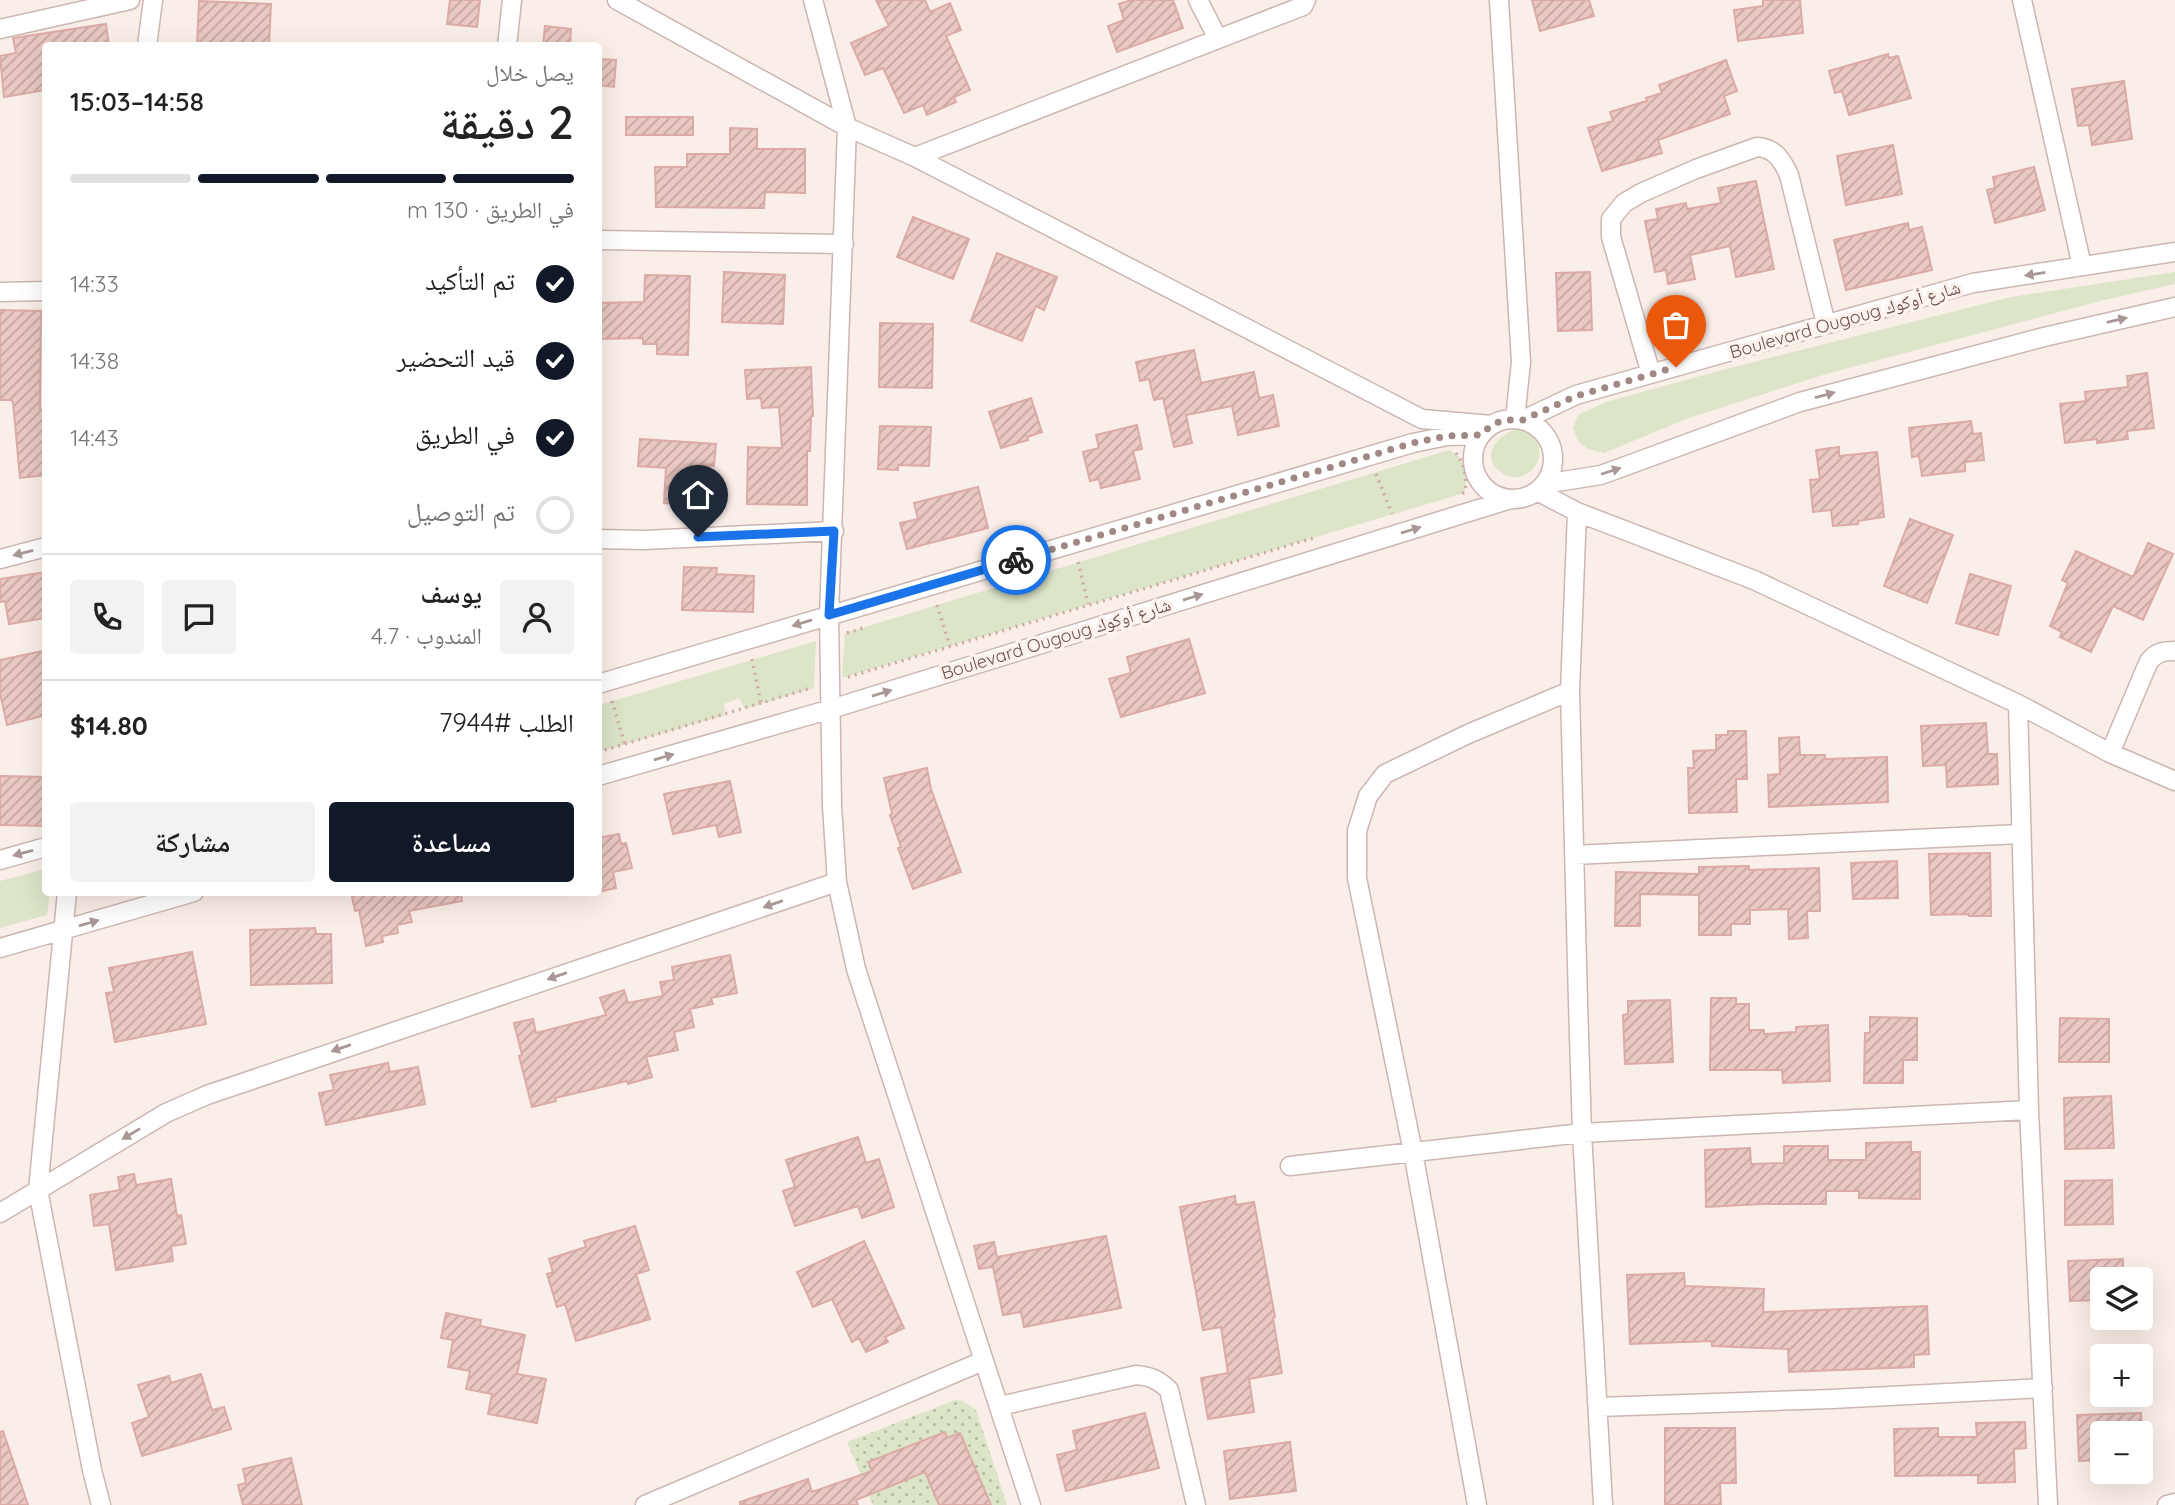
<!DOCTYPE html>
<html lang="ar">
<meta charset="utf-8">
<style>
:root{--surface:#fff;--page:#f2f2f2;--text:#222;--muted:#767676;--line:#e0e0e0;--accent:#111827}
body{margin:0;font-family:Quicksand,"Noto Naskh Arabic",sans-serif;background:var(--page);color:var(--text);direction:rtl;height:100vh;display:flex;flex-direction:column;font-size:26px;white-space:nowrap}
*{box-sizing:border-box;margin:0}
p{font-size:23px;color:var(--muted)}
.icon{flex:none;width:38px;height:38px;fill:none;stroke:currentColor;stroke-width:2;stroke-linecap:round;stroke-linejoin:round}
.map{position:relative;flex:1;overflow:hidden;direction:ltr}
.side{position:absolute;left:42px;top:42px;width:560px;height:854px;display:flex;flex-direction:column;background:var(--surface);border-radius:7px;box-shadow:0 7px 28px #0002;direction:rtl}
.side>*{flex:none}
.fabs{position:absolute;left:2090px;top:1267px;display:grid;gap:14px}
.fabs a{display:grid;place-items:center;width:63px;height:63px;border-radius:7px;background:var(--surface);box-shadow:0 7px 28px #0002;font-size:35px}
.pin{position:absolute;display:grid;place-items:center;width:60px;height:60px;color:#fff;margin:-72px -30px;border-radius:50% 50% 50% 0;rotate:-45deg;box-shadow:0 0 7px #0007}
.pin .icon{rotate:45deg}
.courier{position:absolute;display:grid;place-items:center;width:70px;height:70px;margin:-35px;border:5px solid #1a73e8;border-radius:50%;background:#fff;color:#222;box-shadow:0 2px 9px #0007}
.headline em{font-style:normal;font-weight:600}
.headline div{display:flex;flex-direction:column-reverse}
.headline{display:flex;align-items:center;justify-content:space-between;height:119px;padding:0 28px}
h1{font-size:46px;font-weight:600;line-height:52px}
.bar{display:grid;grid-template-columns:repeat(4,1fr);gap:10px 7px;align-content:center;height:84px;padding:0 28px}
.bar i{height:9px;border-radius:5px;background:var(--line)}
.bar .selected{background:var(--accent)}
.bar p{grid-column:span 4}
.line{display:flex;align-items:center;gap:18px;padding:0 28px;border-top:2px solid var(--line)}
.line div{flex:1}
.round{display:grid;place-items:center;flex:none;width:74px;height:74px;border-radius:7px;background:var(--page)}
ol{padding:0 28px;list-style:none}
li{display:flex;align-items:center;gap:21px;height:77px}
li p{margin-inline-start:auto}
li .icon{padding:7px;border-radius:50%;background:var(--accent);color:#fff;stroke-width:4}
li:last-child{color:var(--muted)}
li i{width:38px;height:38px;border:4px solid var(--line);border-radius:50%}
.button{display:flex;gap:14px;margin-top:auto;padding:14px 28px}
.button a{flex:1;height:80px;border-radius:7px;background:var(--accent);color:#fff;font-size:28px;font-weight:600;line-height:80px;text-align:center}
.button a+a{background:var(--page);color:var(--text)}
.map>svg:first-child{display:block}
</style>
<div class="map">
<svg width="2175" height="1505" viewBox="0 0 2175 1505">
<defs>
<pattern id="garden-dots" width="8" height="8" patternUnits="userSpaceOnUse" patternTransform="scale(1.75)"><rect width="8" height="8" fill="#dce5c8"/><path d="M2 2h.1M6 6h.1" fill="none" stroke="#b7bca5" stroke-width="1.8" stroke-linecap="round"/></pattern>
<pattern id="building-hatch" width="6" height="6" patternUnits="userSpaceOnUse" patternTransform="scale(1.75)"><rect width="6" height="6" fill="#ebc8c3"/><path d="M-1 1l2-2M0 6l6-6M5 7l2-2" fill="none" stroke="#c3a5a1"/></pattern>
</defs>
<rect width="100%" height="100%" fill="#faeee8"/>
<path fill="#dce5c8" d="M2175,272V284L2104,300L1826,374L1689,418L1604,453L1588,449L1578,441L1573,428L1578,415L1606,402L1722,370L2011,297Z
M1516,429C1563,440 1530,497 1498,470C1480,454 1500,434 1516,429Z
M1449,450C1465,456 1468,476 1465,491L1461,494L842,678L845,633Z
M816,641L814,688L745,709L739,698L724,704L725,715L599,752V705Z
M45,869L46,892L50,893L47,915L0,928V881Z"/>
<path fill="url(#garden-dots)" d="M955,1400L963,1401L976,1410L1007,1505H991L979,1476L965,1481L972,1462L960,1433L947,1438L944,1432L869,1463L880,1490L925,1472L939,1505H873L847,1442Z"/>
<path fill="url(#building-hatch)" stroke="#dcaba5" stroke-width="2" d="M450,0H480L477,27L447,24Z
M876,0H925L930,12L950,3L961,30L946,36L970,90L954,97L956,102L927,115L923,105L904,113L883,68L865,75L851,43L889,26Z
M1131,0H1173L1183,28L1117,52L1108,26L1124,20L1119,4Z
M1532,0H1589L1594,16L1540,31Z
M1763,0H1800L1803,33L1738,41L1734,10L1763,6Z
M199,1L271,4L269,46H197Z
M106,24L109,46H46V90L4,97L0,56L16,53L13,38Z
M545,26L571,29L570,46H543Z
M1888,54L1889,58L1898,56L1911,98L1849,115L1842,91L1835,93L1829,71Z
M598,59L616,60L614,87L598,85Z
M1726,60L1737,91L1724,96L1730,114L1658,140L1662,153L1602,171L1588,128L1613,121L1610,112L1647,101L1646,98L1662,93L1659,85Z
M2124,81L2132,139L2092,145L2089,125L2078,126L2072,89Z
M626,117H693V135H626Z
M730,128L757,129V149H805V193L765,192L764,208L656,207L655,167H687V154H730Z
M1893,145L1902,194L1846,205L1837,156Z
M2034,167L2045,210L1995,223L1987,190L1995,188L1993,177Z
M1756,181L1774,269L1736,277L1730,246L1690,255L1695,279L1668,284L1666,270L1655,272L1645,221L1658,219L1656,209L1686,203L1687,209L1721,203L1718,188Z
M913,217L969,239L953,279L897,257Z
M1908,223L1909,230L1922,227L1932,270L1846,290L1834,240Z
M997,253L1057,277L1044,310L1036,306L1022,341L971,321Z
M724,272L785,275L783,324L722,322Z
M1590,272L1592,330L1558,331L1556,273Z
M645,275L690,276L688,355L657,354V344H643V338L598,339V303L644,302Z
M0,310L41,311L40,410L46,409V475L20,478L13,402L11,400H0Z
M880,323L933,324L932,388L879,387Z
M1194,350L1201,383L1254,372L1259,398L1273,395L1279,426L1238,435L1232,406L1186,415L1192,443L1174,447L1163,398L1154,400L1149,379L1140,381L1136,362Z
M811,367L813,416H811L810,451H807V505L747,504L748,447L782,448L779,407L762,408L761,398L747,399L745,370Z
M2147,373L2154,428L2127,431L2128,439L2097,443V439L2065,443L2060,404L2086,401L2085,392L2128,387L2127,376Z
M1031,398L1042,432L1027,437L1028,440L1001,448L989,412Z
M1971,421L1973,434L1981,433L1984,460L1965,462V471L1922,476L1919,456L1912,457L1909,428Z
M1137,425L1142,449L1133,451L1140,479L1101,488L1099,479L1090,481L1083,452L1099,448L1096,435Z
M880,426L931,427L929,466L898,465V470L878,469Z
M640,439L716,444L714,466L696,465L694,505L664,503L666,468L638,466Z
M1839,447V456L1877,452L1884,517L1858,521V524L1833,526L1831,510L1813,512L1810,480L1820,479L1816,450Z
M978,487L988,528L907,549L900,523L918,519L914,503Z
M1910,519L1953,535L1927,603L1884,586Z
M2148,543L2173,554L2143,620L2113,606L2091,652L2060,637L2062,632L2050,626L2068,583L2062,580L2076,551L2133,577Z
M684,567L717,568L716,574L754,576L753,612L682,610Z
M46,572V618L9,624L5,601L0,602V579Z
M1970,574L2011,586L1998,635L1956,623Z
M1189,639L1205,693L1121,717L1109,679L1131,673L1127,657Z
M43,651L46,660V715L7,725L0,693V660Z
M1986,723L1988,754H1997L1998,784L1947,787L1946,765L1923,766L1921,726Z
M1728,731H1746L1747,779H1736L1737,812L1689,813L1688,768H1694L1693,751L1716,750V735H1728Z
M1799,737L1800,755H1825V759L1887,757L1888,802L1769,807L1768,775L1780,774L1779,738Z
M927,768L931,789L961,872L913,889L898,848L901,847L890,815L892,814L884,778Z
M0,776L46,777V826L0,825Z
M730,781L741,832L719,837L716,825L673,834L664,794Z
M619,834L621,844L626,843L632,868L613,872L616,888L598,892V838Z
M1990,853L1991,916H1969V914L1931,915L1929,854Z
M1897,861L1898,898L1853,899L1851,863Z
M1749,866V870L1819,868L1820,911H1807L1808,938L1789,939L1788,909L1750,910V924H1731V935H1699V895L1640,894V926H1615L1616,872L1699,874V867Z
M351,892H461L462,901L409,911L412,922L397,925L398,933L382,936L383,942L366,946L359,910L355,911Z
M315,928L316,934H331L332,983L251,985L250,930Z
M192,952L206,1024L115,1042L106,993L114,992L109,968Z
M730,955L737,993L711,998L713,1004L690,1009L694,1027L674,1032L678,1050L646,1057L652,1077L628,1084L627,1081L555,1098L556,1101L532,1107L519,1056L522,1055L514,1023L533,1019L536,1033L606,1015L600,998L624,990L628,1003L663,996L660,982L674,980L672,967Z
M1711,998H1736V1004H1749V1030H1764V1034L1796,1032V1027L1828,1025L1830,1081L1783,1083L1782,1070H1710Z
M1670,1000L1673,1062L1625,1064L1623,1015L1628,1014V1001Z
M1870,1017L1917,1018V1060H1903V1083H1864L1865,1033H1870Z
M2060,1018L2109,1019V1062H2059Z
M388,1063L390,1072L418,1067L425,1104L326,1125L319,1093L334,1090L330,1075Z
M2111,1096L2114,1148L2065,1149L2064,1098Z
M858,1137L866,1163L879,1159L894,1207L862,1218L858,1206L795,1226L783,1191L795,1187L786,1160Z
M1911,1142V1152H1920V1199L1859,1198V1191H1826V1204H1763L1706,1207L1705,1150L1750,1148L1751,1164L1784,1163V1146H1828V1160H1866V1143Z
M134,1174L136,1185L171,1179L177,1216L181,1215L186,1244L171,1246L173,1261L116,1270L109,1224L94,1226L90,1195L120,1190L118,1177Z
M2112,1180L2113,1224L2065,1225V1181Z
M1235,1196L1236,1205L1254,1202L1275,1317L1273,1318L1282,1373L1249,1379L1254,1412L1208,1419L1201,1378L1228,1373L1221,1327L1203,1330L1180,1207Z
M635,1226L649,1270L636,1274L650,1319L576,1341L565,1304L557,1307L547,1274L553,1272L549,1259L586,1247L584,1241Z
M1106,1236L1121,1308L1024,1327L1021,1312L1003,1315L993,1267L979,1269L974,1246L994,1242L997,1257Z
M864,1241L904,1328L885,1337L888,1342L866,1352L859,1338L852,1342L832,1299L813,1307L797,1272Z
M2123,1259V1279H2102V1300L2070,1301L2068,1261Z
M1684,1273L1685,1286L1764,1289L1763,1312L1927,1306L1929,1354L1914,1355V1367L1789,1372L1788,1349L1712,1346V1341L1630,1344L1627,1275Z
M446,1313L481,1320L480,1326L525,1335L517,1374L546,1379L537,1423L488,1414L492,1394L466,1389L470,1371L448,1367L453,1340L441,1338Z
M201,1374L212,1410L224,1407L231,1429L142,1456L132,1423L149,1417L138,1385L169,1376L171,1383Z
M1145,1413L1159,1468L1066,1491L1057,1455L1077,1450L1073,1431Z
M2141,1413L2142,1433H2102V1460L2079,1461L2077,1415Z
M2025,1422L2026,1448L2014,1449L2015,1482L1978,1483V1475L1895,1476L1894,1429L1938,1428V1437H1977L1976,1423Z
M1665,1428H1735L1736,1483H1720L1721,1505H1665Z
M3,1431L28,1505H0V1432Z
M945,1432L947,1438L960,1433L991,1505H939L925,1472L856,1500L858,1505H740V1502L808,1479L812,1492L872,1471L868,1462Z
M1290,1442L1296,1491L1230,1499L1224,1451Z
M291,1458L302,1505H243L238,1485L246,1483L243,1469Z"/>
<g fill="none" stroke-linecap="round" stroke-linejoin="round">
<g stroke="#ccb6b2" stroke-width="21">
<path id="minor" d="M617,0L847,127L915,157L1422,419L1492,425
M813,0L847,127L829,615L832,806L837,882L856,969L1031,1505
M1198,0L1218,39
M1499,0L1521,362L1515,419
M2022,0L2082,266
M0,29L130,0
M147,46L153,0
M507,46L512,0
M915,157L1303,6L1306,0
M598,240L844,244
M0,292L46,291
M1651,374L1611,237V219L1624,203L1641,193L1696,169L1757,147C1775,148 1782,160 1789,175L1826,324
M1473 459a40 40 0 1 1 80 0a40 40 0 1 1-80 0Z
M1523,420L1576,395L1973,283L2175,252
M1544,484L1601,475L1800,402L2044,337L2175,307
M1537,491L1577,512L1754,580L2018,704L2110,753L2175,781
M1577,512L1570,691L1578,1002L1582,1133L1603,1505
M598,539L644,540L834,531
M0,559L46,547
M598,684L1413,443L1447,436L1480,435
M2018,704L2029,1110L2048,1505
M2110,753L2149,661C2157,652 2163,651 2175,651
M598,776L831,709L1511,499
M1574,855L2020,834
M0,860L46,847
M67,892L38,1190L92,1470L101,1505
M0,948L194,892
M1290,1166L1582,1133L2029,1110
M0,1213L166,1113L207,1095L837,882
M1000,1406L1136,1375C1150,1376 1159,1380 1169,1390L1196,1505
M1599,1407L1832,1399L2043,1388
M645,1505L983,1361
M1477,1505L1413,1152L1357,878V831L1368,796L1385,774L1468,734L1570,691
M2167,1505L2175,1503"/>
</g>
<path stroke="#d0aba6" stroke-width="3.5" stroke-dasharray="2 5" stroke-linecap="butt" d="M1456,453C1465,464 1467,478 1465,491L1462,494
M1376,474L1392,514
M1078,562L1088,604
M937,605L950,646
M847,633L863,628
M752,659L761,704
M848,677L1317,537
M612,701L625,745
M598,752L811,688"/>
<use href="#minor" stroke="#fff" stroke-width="18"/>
</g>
<defs><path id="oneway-solid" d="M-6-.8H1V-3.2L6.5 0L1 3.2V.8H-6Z" transform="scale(1.75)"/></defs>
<g fill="#a99795">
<use href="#oneway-solid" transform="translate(2035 274) rotate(171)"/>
<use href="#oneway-solid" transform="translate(2117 320) rotate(-13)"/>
<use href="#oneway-solid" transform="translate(1825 395) rotate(-15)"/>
<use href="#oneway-solid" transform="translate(1611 471) rotate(-18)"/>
<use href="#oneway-solid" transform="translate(1411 530) rotate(-17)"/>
<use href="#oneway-solid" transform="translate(23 553) rotate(166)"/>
<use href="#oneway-solid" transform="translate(1193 597) rotate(-17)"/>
<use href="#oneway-solid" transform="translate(802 623) rotate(163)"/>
<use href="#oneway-solid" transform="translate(882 693) rotate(-17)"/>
<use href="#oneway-solid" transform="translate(664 757) rotate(-16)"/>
<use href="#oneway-solid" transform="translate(23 853) rotate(165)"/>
<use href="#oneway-solid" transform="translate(773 904) rotate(161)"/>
<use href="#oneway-solid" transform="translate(89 923) rotate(-16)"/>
<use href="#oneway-solid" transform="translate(557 976) rotate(161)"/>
<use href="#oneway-solid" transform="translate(341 1048) rotate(161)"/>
<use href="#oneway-solid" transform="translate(131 1134) rotate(149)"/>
</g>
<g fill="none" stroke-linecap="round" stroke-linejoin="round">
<path stroke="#a08985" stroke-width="7" stroke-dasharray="0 12.6" d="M1016,560L1413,443L1447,436L1480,435L1492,425L1503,420H1523L1576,396L1676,367"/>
<path stroke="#1a73e8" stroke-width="9" d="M698,537L834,531L829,615L1016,560"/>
</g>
<g text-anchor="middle" stroke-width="7" stroke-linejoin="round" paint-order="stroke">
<g font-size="18" fill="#70524f" stroke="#fdf3ee">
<text transform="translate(1845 320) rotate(-16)" y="6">Boulevard Ougoug شارع أوكوك</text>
<text transform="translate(1056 639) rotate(-17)" y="6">Boulevard Ougoug شارع أوكوك</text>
</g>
</g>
</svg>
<div class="fabs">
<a><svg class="icon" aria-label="layers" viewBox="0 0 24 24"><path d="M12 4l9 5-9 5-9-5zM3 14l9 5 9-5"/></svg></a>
<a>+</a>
<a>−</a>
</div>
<div class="pin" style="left:1676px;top:367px;background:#ea580c"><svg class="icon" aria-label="bag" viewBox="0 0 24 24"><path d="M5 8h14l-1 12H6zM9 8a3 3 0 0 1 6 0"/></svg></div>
<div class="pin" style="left:698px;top:537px;background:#1f2937"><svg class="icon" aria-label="home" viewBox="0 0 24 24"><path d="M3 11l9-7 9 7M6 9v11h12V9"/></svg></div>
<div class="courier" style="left:1016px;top:560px"><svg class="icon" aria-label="bike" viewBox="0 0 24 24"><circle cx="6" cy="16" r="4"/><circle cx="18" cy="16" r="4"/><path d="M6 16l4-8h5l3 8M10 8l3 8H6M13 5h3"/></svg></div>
<section class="side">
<div class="headline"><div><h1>2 دقيقة</h1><p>يصل خلال</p></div><em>14:58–15:03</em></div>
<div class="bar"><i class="selected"></i><i class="selected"></i><i class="selected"></i><i></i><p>في الطريق · 130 m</p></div>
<ol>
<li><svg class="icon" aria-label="check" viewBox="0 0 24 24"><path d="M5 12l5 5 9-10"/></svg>تم التأكيد<p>14:33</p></li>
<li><svg class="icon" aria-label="check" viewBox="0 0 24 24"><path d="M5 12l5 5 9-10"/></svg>قيد التحضير<p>14:38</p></li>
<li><svg class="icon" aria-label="check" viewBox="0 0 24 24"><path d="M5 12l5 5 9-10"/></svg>في الطريق<p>14:43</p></li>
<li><i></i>تم التوصيل</li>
</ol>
<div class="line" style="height:126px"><a class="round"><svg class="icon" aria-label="person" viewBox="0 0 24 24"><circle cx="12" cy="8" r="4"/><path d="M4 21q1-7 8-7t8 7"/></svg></a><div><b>يوسف</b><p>المندوب · 4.7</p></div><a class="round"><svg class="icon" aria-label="chat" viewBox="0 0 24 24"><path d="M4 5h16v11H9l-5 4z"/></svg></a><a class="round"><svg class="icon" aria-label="phone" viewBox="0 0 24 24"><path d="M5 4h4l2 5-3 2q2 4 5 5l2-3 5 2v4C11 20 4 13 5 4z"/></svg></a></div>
<div class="line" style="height:91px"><div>الطلب #7944</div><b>$14.80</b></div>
<div class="button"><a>مساعدة</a><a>مشاركة</a></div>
</section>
</div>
